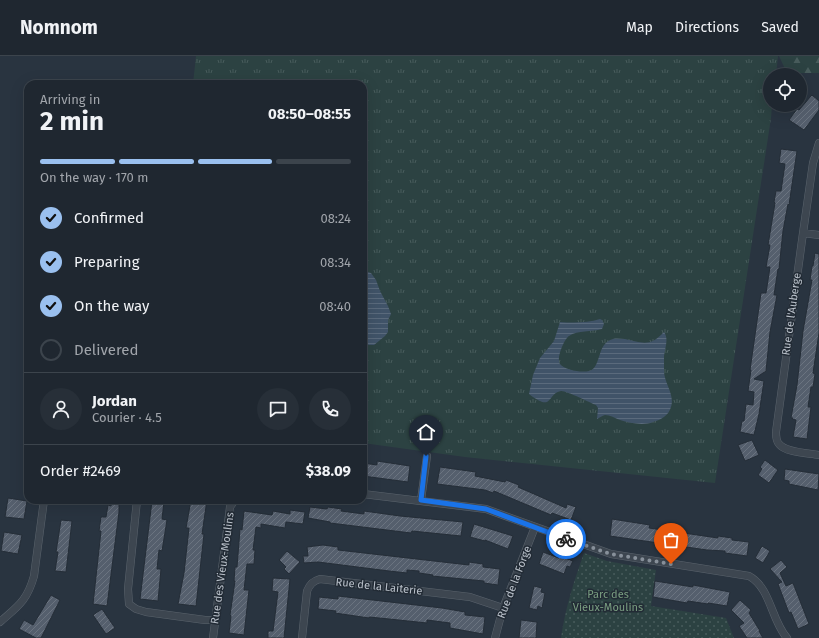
<!DOCTYPE html>
<meta charset="utf-8">
<style>
:root{--surface:#1f2730;--page:#272f38;--text:#f1f3f6;--muted:#a1a5ab;--line:#3c444c;--accent:#9ac0ef}
body{margin:0;font-family:"Fira Sans",sans-serif;background:var(--page);color:var(--text);height:100vh;display:flex;flex-direction:column;font-size:15px;white-space:nowrap}
*{box-sizing:border-box;margin:0}
p{font-size:13px;color:var(--muted)}
.icon{flex:none;width:22px;height:22px;fill:none;stroke:currentColor;stroke-width:2;stroke-linecap:round;stroke-linejoin:round}
.map{position:relative;flex:1;overflow:hidden}
.side{position:absolute;left:24px;top:24px;width:343px;height:424px;display:flex;flex-direction:column;background:var(--surface);border-radius:12px;box-shadow:0 4px 16px #0002,0 0 0 1px var(--line)}
.side>*{flex:none}
.fabs{position:absolute;left:763px;top:12px;display:grid;gap:8px}
.fabs a{display:grid;place-items:center;width:44px;height:44px;border-radius:50%;background:var(--surface);box-shadow:0 4px 16px #0002,0 0 0 1px var(--line);font-size:20px}
.pin{position:absolute;display:grid;place-items:center;width:34px;height:34px;color:#fff;margin:-41px -17px;border-radius:50% 50% 50% 0;rotate:-45deg;box-shadow:0 0 4px #0007}
.pin .icon{rotate:45deg}
.courier{position:absolute;display:grid;place-items:center;width:40px;height:40px;margin:-20px;border:3px solid #1a73e8;border-radius:50%;background:#fff;color:#222;box-shadow:0 1px 5px #0007}
.head em{font-style:normal;font-weight:700}
.head div{display:flex;flex-direction:column-reverse}
.head{display:flex;align-items:center;justify-content:space-between;height:68px;padding:0 16px}
h1{font-size:26px;font-weight:700;line-height:30px}
.bar{display:grid;grid-template-columns:repeat(4,1fr);gap:6px 4px;align-content:center;height:48px;padding:0 16px}
.bar i{height:5px;border-radius:3px;background:var(--line)}
.bar .selected{background:var(--accent)}
.bar p{grid-column:span 4}
.line{display:flex;align-items:center;gap:10px;padding:0 16px;border-top:1px solid var(--line)}
.line div{flex:1}
.round{display:grid;place-items:center;flex:none;width:42px;height:42px;border-radius:21px;background:var(--page)}
ol{padding:0 16px;list-style:none}
li{display:flex;align-items:center;gap:12px;height:44px}
li p{margin-inline-start:auto}
li .icon{padding:4px;border-radius:50%;background:var(--accent);color:#111;stroke-width:4}
li:last-child{color:var(--muted)}
li i{width:22px;height:22px;border:2px solid var(--line);border-radius:50%}
header{display:flex;align-items:center;gap:24px;box-sizing:border-box;height:56px;padding:0 20px;background:var(--surface);border-bottom:1px solid var(--line)}
header strong{font-size:19px}
nav{display:flex;gap:22px;margin-inline-start:auto;font-size:14px}
.map>svg:first-child{display:block}
</style>
<header>
<strong>Nomnom</strong>
<nav><a>Map</a><a>Directions</a><a>Saved</a></nav>
</header>
<div class="map">
<svg width="819" height="582" viewBox="0 0 819 582">
<defs>
<pattern id="grass-tufts" width="24" height="20" patternUnits="userSpaceOnUse"><rect width="24" height="20" fill="#2c4242"/><path d="M3 7l-1-3M5 7V3M7 7l1-3M15 17l-1-3M17 17v-4M19 17l1-3" fill="none" stroke="#485c5c"/></pattern>
<pattern id="forest-firs" width="22" height="20" patternUnits="userSpaceOnUse"><rect width="22" height="20" fill="#2c4242"/><path d="M5 1l3.5 6h-7zM16 11l3.5 6h-7z" fill="#485c5c"/></pattern>
<pattern id="park-dots" width="8" height="8" patternUnits="userSpaceOnUse"><rect width="8" height="8" fill="#2c4242"/><path d="M2 2h.1M6 6h.1" fill="none" stroke="#485c5c" stroke-width="1.8" stroke-linecap="round"/></pattern>
<pattern id="water-rules" width="6" height="5" patternUnits="userSpaceOnUse"><rect width="6" height="5" fill="#405368"/><path d="M0 2.5h6" fill="none" stroke="#5a6a7c"/></pattern>
<pattern id="building-hatch" width="6" height="6" patternUnits="userSpaceOnUse"><rect width="6" height="6" fill="#555f6d"/><path d="M-1 1l2-2M0 6l6-6M5 7l2-2" fill="none" stroke="#6b7480"/></pattern>
</defs>
<rect width="100%" height="100%" fill="#293440"/>
<path fill="url(#grass-tufts)" d="M196,0H778L776,19H770V49H772L771,62L715,427L465,401L363,387V28H193Z"/>
<path fill="url(#forest-firs)" d="M779,0H819V17H787Z"/>
<path fill="url(#park-dots)" d="M584,497L607,505L656,514L651,550L726,562L734,582H561C565,553 574,525 584,497Z"/>
<path fill="url(#water-rules)" d="M365,215L371,217L376,224L380,235L388,250L391,258L388,264V276L385,280L374,289H369L363,287V217Z
M600,263L602,264L604,268L602,273C591,276 578,274 569,280C564,283 556,303 560,308C565,314 581,317 589,315C602,312 596,287 613,283C617,282 621,283 625,283C643,287 650,291 664,276C669,283 665,291 664,300C664,305 664,310 664,315C664,327 675,338 671,351C669,359 661,364 653,366C643,370 630,367 620,364C615,362 610,359 605,359C602,360 600,361 597,363L598,352L596,349C591,347 565,334 561,335C546,338 554,357 529,338L533,319L540,302L554,285L560,266C574,267 587,267 600,263Z"/>
<path fill="url(#building-hatch)" stroke="#242d37" d="M812,39L819,45V54L804,74L789,64L797,53L799,54Z
M781,93L797,95L789,149L788,148L783,175L779,213H778L774,239H777L770,276L766,315L754,323L764,325L759,358L754,379L740,376L742,365H744L746,348L753,349L754,336L748,335L751,314H750L761,237H766L770,211H766L770,189H768L775,147L774,146L776,135H781L785,108L779,107Z
M815,197L819,198V277L813,317L815,318L813,331H811L808,351H811L807,383L793,381L796,364L792,363L793,362H791L797,329L803,275L812,224H810L812,210H813Z
M752,384L759,399L745,405L738,389Z
M765,404L778,414L769,427L758,419L762,413L760,411Z
M377,405L410,410L408,426L363,420V407L377,409Z
M440,411L476,416L475,420L505,426L506,424L519,429L518,431L566,452L567,448L576,451L571,464L552,457L551,459L494,435L493,437L485,434L437,428Z
M785,413L819,418L818,434L789,428V425L784,424Z
M8,442L27,445L24,463L5,461Z
M191,444H207L202,478H204L196,550L178,548L184,517L189,472H186Z
M112,445L119,446V456L107,550L93,548L101,475H99L101,461H106L108,449L111,450Z
M152,445L164,446L162,463L167,464L162,495L159,494L157,513H161L158,545L140,543Z
M310,451L327,453L328,451L342,453L341,455L364,458V455L400,460L463,466L461,480L412,475L411,477L330,467V466L308,462Z
M290,454L305,456L303,468L286,466L285,472L261,468V472L256,471L253,494H255L254,508H247L244,534H249L244,579L229,577L231,560L230,559L235,525H234L235,511H237L240,473L242,474L244,455L272,459L273,455L290,458Z
M612,463L650,469L649,472L718,482V480L732,482V484L749,486L747,500L725,497V495L707,494L610,480Z
M61,464L72,465L66,516L55,515L58,496H56Z
M474,468L513,480L508,493L485,484V485L470,481Z
M4,476L22,479L18,498L1,495Z
M323,489L338,491V494L469,509V506L483,508V511L500,513L498,529L484,527V525L432,520L433,519L419,517V515L407,514V517L389,515L318,506L304,507L303,500H308L307,491Z
M762,490L770,495L763,507L755,502Z
M287,495L300,506L289,518L284,513L286,511L279,504Z
M543,496L559,502L560,500L573,505L570,511L567,510L564,518L539,508Z
M781,504L787,511L780,517L786,530L793,527L809,568L798,573L791,556L789,557L778,528L782,526L770,513Z
M273,522L290,523L284,582H268V575H273L278,536L272,535Z
M655,525L693,531V529L730,536L727,550L708,547V548L688,545L687,547L653,541Z
M534,530L542,532L541,536L545,537L542,552L538,550L537,554L529,552Z
M51,539L60,544L41,582H36L19,573L24,564L33,569Z
M338,540L442,552L465,556V559L485,561L483,578L450,572V567L427,564V567L389,563L369,561V562L335,557L336,555L318,553L319,541L338,543Z
M740,544L751,554L749,557L760,575H759L763,582H747L739,570L744,567L731,554Z
M102,553L115,572L106,578L93,559Z
M521,564L537,566L536,582H519Z"/>
<g fill="none" stroke-linecap="round" stroke-linejoin="round">
<g stroke="#5b646d" stroke-width="8">
<path id="street" d="M819,87L813,107L803,177L776,376C776,380 776,385 779,388C786,397 809,397 819,399
M803,177L819,179
M363,438L486,453L611,498L749,520C771,532 771,564 787,582
M137,444L128,533L129,548L136,553L146,556L205,564H214
M421,444L427,400
M0,566C18,550 27,545 34,520L44,444
M213,582L229,459L230,451L235,444
M302,582L307,535C310,528 313,525 320,523L470,541L503,552
M495,582L503,552L535,471"/>
</g>
<use href="#street" stroke="#3d4650" stroke-width="7"/>
</g>
<g fill="none" stroke-linecap="round" stroke-linejoin="round">
<path stroke="#87909a" stroke-width="4" stroke-dasharray="0 7.2" d="M566,483L611,498L671,508"/>
<path stroke="#1a73e8" stroke-width="5" d="M426,400L421,444L486,453L566,483"/>
</g>
<g text-anchor="middle" stroke-width="3" stroke-linejoin="round" paint-order="stroke">
<g font-size="11" fill="#bac1ca" stroke="#222b35">
<text transform="translate(791 258) rotate(-82)" y="4">Rue de l'Auberge</text>
<text transform="translate(222 512) rotate(-82)" y="4">Rue des Vieux-Moulins</text>
<text transform="translate(514 526) rotate(-69)" y="4">Rue de la Forge</text>
<text transform="translate(379 530) rotate(6)" y="4">Rue de la Laiterie</text>
</g>
<g font-size="11" fill="#7a9e81" stroke="#222b35">
<text x="608" y="542">Parc des<tspan x="608" dy="13">Vieux-Moulins</tspan></text>
</g>
</g>
</svg>
<div class="fabs">
<a><svg class="icon" aria-label="locate" viewBox="0 0 24 24"><circle cx="12" cy="12" r="6"/><path d="M12 2v4M12 18v4M2 12h4M18 12h4"/></svg></a>
</div>
<div class="pin" style="left:671px;top:508px;background:#ea580c"><svg class="icon" aria-label="bag" viewBox="0 0 24 24"><path d="M5 8h14l-1 12H6zM9 8a3 3 0 0 1 6 0"/></svg></div>
<div class="pin" style="left:426px;top:400px;background:#1f2937"><svg class="icon" aria-label="home" viewBox="0 0 24 24"><path d="M3 11l9-7 9 7M6 9v11h12V9"/></svg></div>
<div class="courier" style="left:566px;top:483px"><svg class="icon" aria-label="bike" viewBox="0 0 24 24"><circle cx="6" cy="16" r="4"/><circle cx="18" cy="16" r="4"/><path d="M6 16l4-8h5l3 8M10 8l3 8H6M13 5h3"/></svg></div>
<section class="side">
<div class="head"><div><h1>2 min</h1><p>Arriving in</p></div><em>08:50–08:55</em></div>
<div class="bar"><i class="selected"></i><i class="selected"></i><i class="selected"></i><i></i><p>On the way · 170 m</p></div>
<ol>
<li><svg class="icon" aria-label="check" viewBox="0 0 24 24"><path d="M5 12l5 5 9-10"/></svg>Confirmed<p>08:24</p></li>
<li><svg class="icon" aria-label="check" viewBox="0 0 24 24"><path d="M5 12l5 5 9-10"/></svg>Preparing<p>08:34</p></li>
<li><svg class="icon" aria-label="check" viewBox="0 0 24 24"><path d="M5 12l5 5 9-10"/></svg>On the way<p>08:40</p></li>
<li><i></i>Delivered</li>
</ol>
<div class="line" style="height:72px"><a class="round"><svg class="icon" aria-label="person" viewBox="0 0 24 24"><circle cx="12" cy="8" r="4"/><path d="M4 21q1-7 8-7t8 7"/></svg></a><div><b>Jordan</b><p>Courier · 4.5</p></div><a class="round"><svg class="icon" aria-label="chat" viewBox="0 0 24 24"><path d="M4 5h16v11H9l-5 4z"/></svg></a><a class="round"><svg class="icon" aria-label="phone" viewBox="0 0 24 24"><path d="M5 4h4l2 5-3 2q2 4 5 5l2-3 5 2v4C11 20 4 13 5 4z"/></svg></a></div>
<div class="line" style="height:52px"><div>Order #2469</div><b>$38.09</b></div>
</section>
</div>
